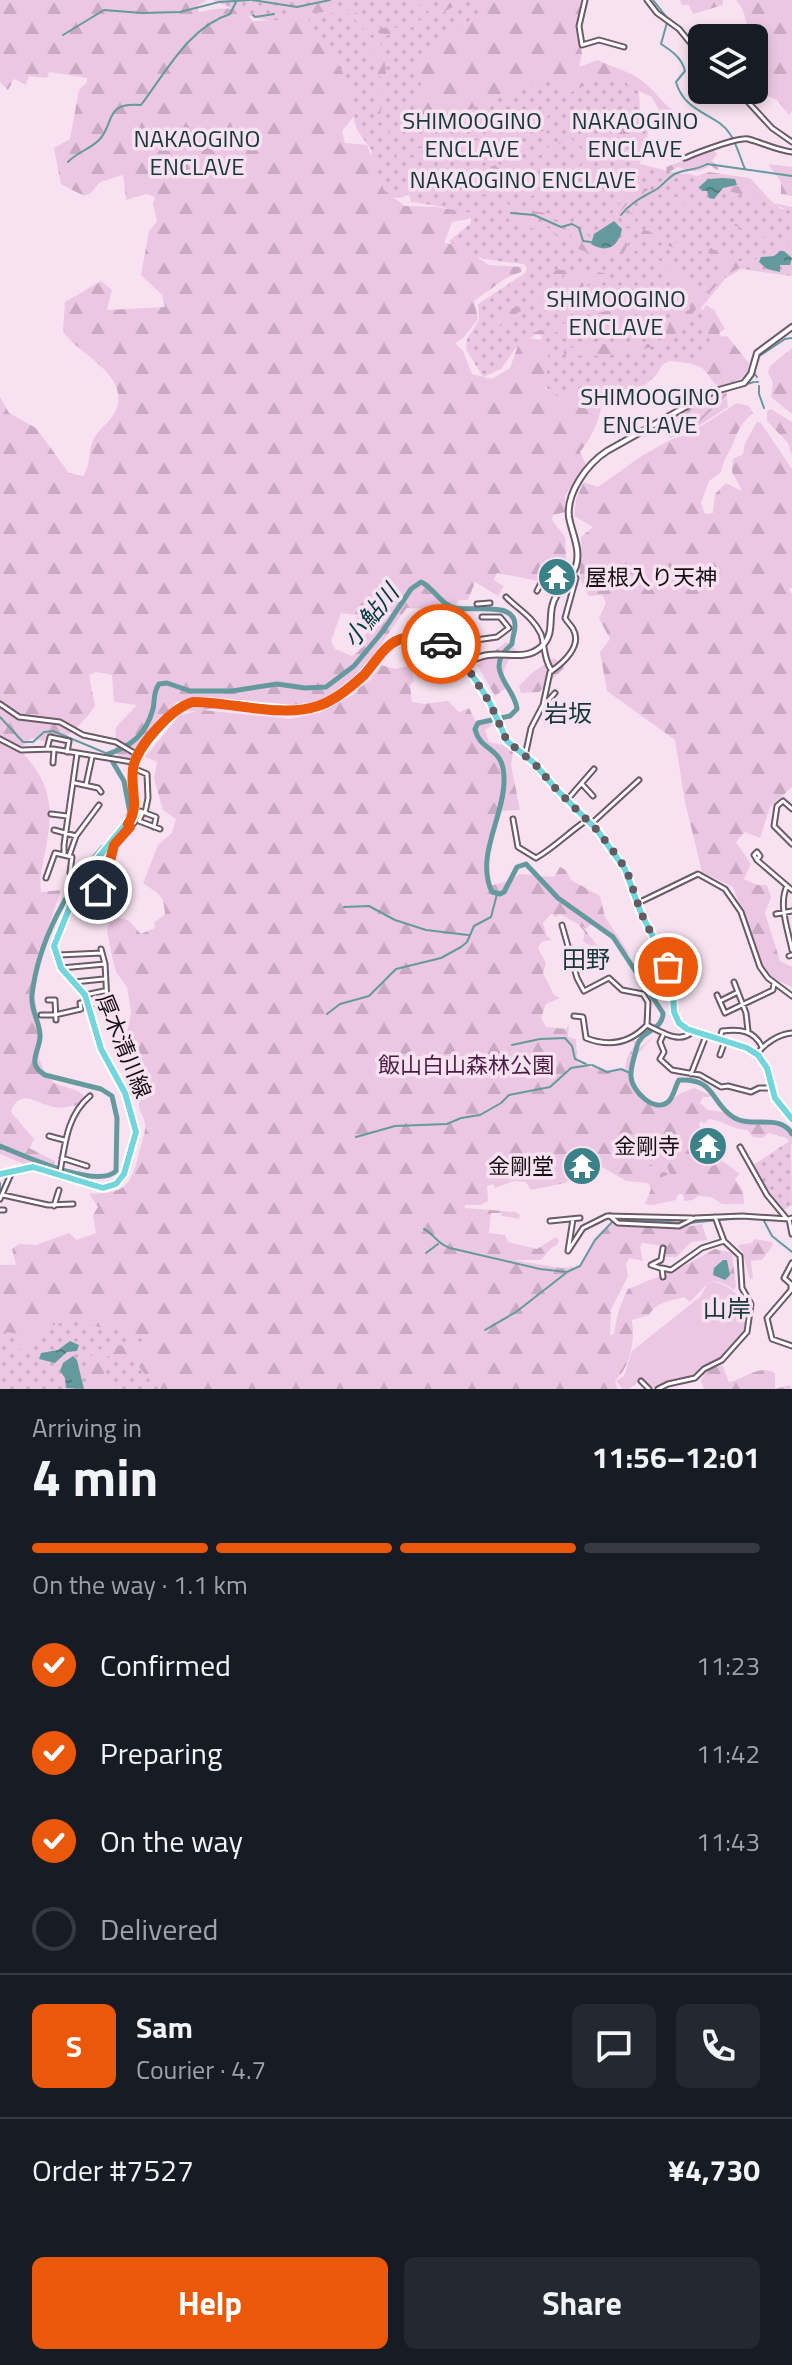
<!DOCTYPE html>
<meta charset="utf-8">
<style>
:root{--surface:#171b24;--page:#242831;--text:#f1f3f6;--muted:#9ea1a6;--line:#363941;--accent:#ea580c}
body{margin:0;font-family:"Titillium Web","Noto Sans JP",sans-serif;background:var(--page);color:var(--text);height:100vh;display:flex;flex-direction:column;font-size:30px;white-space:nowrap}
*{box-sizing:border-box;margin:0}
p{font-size:26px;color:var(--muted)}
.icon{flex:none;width:44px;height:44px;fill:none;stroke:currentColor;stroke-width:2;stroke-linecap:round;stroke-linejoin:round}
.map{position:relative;height:1389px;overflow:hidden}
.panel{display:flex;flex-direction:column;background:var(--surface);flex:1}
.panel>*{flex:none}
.controls{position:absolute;left:688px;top:24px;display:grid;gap:16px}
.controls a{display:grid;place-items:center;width:80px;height:80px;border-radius:12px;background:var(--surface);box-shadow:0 4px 12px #0003;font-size:40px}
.pin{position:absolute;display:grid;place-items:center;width:68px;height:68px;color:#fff;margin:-34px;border:4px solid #fff;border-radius:50%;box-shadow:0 2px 8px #0007}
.courier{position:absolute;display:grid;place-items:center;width:80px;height:80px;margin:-40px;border:6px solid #ea580c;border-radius:50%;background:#fff;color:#222;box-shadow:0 2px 10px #0007}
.overview em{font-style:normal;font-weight:700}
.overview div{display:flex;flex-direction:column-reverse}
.overview{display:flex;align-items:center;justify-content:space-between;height:136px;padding:0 32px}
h1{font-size:52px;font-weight:700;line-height:60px}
.bar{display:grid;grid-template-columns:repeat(4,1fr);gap:12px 8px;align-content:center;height:96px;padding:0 32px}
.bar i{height:10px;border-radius:6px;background:var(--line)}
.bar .selected{background:var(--accent)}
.bar p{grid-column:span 4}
.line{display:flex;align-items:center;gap:20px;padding:0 32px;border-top:2px solid var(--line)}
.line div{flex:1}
.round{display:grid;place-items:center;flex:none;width:84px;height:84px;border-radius:12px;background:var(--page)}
ol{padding:0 32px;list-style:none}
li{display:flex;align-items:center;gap:24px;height:88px}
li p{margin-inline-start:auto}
li .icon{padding:8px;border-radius:50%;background:var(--accent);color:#fff;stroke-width:4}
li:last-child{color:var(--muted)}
li i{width:44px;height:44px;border:4px solid var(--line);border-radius:50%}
.button{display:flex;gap:16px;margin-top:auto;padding:16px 32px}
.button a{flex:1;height:92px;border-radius:12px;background:var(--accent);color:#fff;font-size:32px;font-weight:700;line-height:92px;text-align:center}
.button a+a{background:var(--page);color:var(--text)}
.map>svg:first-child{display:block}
</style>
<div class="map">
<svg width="792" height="1389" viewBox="0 0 792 1389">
<defs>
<pattern id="grass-dots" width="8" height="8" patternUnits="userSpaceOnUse" patternTransform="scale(2)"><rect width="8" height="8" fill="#ecc7e3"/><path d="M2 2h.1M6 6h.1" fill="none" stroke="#caaac2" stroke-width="1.8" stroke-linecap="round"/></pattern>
<pattern id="forest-firs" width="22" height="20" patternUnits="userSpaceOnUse" patternTransform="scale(2)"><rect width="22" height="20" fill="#ecc7e3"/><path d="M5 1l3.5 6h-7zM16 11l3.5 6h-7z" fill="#caaac2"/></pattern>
<pattern id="cemetery-stones" width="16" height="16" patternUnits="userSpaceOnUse" patternTransform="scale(2)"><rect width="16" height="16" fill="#ecc7e3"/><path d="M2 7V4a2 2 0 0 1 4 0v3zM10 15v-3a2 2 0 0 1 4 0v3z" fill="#caaac2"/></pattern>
<pattern id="garden-furrows" width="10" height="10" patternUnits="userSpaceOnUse" patternTransform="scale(2)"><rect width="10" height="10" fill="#ecc7e3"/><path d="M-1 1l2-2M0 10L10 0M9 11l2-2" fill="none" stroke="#caaac2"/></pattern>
<pattern id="water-ripples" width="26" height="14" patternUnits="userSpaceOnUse" patternTransform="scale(2)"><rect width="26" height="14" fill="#649a9d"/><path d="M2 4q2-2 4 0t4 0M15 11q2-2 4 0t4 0" fill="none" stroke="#517c7f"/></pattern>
</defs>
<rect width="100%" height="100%" fill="#f8e2f2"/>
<path fill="url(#grass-dots)" d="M213,0H574L572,78L599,68L638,81L641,123L648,125L647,151L639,164L699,178L709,174L748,179L766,198L781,209H792V276L741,269L725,279L701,308L723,340L750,371L748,376L719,387L699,364L669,361L663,364L656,375L644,386L559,400L543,384L546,356L541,339L543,333L539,332L516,348L501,369L483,377L466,349L467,339L479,320L478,304L525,273L527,268L524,264C493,260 476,262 449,241L471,223V219C452,207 433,205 411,202L409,194L400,198L389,197L369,169L372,151L357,130L350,105L271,21L245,15Z
M791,1140L792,1205L782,1211L752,1166Z
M0,1299L165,1331L183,1389H0Z"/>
<path fill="url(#forest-firs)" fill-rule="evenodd" d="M0,0H207L197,6L199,12C218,8 240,4 253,21L282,20L298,8L325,0H353L327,2L324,12L310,13L307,30C335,52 351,80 355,115L342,131L345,143L367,145L384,190L405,206L436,207L473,213L468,219L452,222L444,243L460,245L489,265L522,267L521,272L506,278L474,301L478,319L463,338L455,343L463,351L472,374L492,379L510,368L521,337L543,340L549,359L545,388L559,397L592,389L602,397C602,416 592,437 580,452L586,464L565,496V512L553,515L552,520L565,537L567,576L554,584L497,573L494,580L504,586L498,596L475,582L468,600H459L453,610L407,608C388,632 372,661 350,682C312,719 248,703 202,710L291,719L322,712L358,692L357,690L371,679L381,665L395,669L408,666L411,668L414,681L410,685L412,702L424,704L448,701L459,712L469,708L477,724L491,721L492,725L485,730L489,742L503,745L513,752L511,765L520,810L501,811C494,836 478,859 490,886L508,881L520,874L554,877L560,867L566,870L571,880L600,896L605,917L629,953L625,957L618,944L595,921L586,929L582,926L601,950L603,961H601L599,952L583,941L585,932L578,924L560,914L556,917L551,914L543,923L547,936L552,940L541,942L538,948L546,963L543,973L554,995L560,998L546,1004L541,1018L546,1027L566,1029L569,1025L568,1037L576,1039L577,1063L604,1071L625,1069L627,1058L635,1045L632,1040L636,1041L640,1048L654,1036C649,1043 637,1052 634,1061C627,1083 640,1109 664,1107L679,1094L694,1088L710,1095V1097H703L700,1103L708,1110L724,1112L737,1121L767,1123L792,1130V1145L786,1138L769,1133L762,1138L753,1137L747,1130C733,1130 723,1120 709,1119L704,1124L701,1121L699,1124L700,1128L694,1135L692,1147L707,1157H717L740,1174L735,1179L743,1191L744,1204H722L711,1197L698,1196L693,1200L684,1201L683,1194H678L676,1200L653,1205L645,1204L651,1189L649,1183L626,1181L604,1168L599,1169L582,1183L581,1177L571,1176L566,1183L531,1190L526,1182L514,1181L495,1188L493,1184L487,1186L488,1201L481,1205H465V1208L515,1212L520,1215L519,1219L502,1216L501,1213H491L489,1233L505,1235L508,1242L537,1249L556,1237L559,1240L557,1245L551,1248L541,1260H514L560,1268L580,1267L592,1243L612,1224L679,1228L702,1224L707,1240L691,1242L677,1257H661V1246L642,1243L640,1247L643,1261L629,1258L626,1264L628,1276L611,1310L610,1335L614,1334C617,1316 619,1306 628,1289L682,1267L715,1249L732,1253L736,1286L734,1290C708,1272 708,1286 690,1302L684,1297C671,1301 656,1302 649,1315L632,1320C635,1340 631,1366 615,1381L618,1389H161L151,1382L132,1358L108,1356L103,1363L105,1381L118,1389H90L86,1361C106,1339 116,1348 143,1344L144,1340L113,1326L99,1327L70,1320L45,1328L24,1350L13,1348L21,1338L19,1334L7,1332L0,1338V1265H16L12,1249L19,1244L36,1245L69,1233L77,1240L96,1233L93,1215L98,1207L90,1195L91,1193C128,1195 132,1182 140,1149C142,1142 146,1131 145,1124C143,1112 134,1107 142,1095L140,1080L128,1078L125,1073V1057L132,1054V1037L127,1033L131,1012L127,987L116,972L113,961L107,931L110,921L116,917L128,920L141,934L155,928L154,923L165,914C164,892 157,894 143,883L158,845L172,833L176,819L163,810L154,779L157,762L145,757L179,716L196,711H168L157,720L143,747L129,760L120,759L115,750L116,727L137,705L114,702L112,675L96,672L89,675L95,706C87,718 68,740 52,742C47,743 37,739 32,738L19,749C50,781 54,804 46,848C43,863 39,877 41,892L61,890L38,957L32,987L41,1026L39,1059L45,1073L54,1083L78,1091L88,1099L86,1103C76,1105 64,1109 54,1107C37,1104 19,1087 11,1112L34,1139L29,1148L55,1161L50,1175L0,1154V397L9,413L36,428L69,473L83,476C91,465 88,452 93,440C98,429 111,422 116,410C130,375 80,355 63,332L65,302L101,281L112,290L107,310L165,307L162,295L141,275L149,231L157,221L153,204L155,197L147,194L126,200L123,175L100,182L91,193L84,196L61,184L54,148L70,139L79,90L87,82V78L49,72L47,78L29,76L26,85L14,79L8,90L0,82ZM341,613L357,615L356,625L368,629L359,651L352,656L335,649L331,641Z
M413,0H421L436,9L452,0H466L419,25L386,36L377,32L370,36L349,13H327V10C348,10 358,8 372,26C392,30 417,29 429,12Z
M477,0H581L576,29L582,53L579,67L598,60C612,68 628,70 641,80C655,90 661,103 675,111L662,116L652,97L610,78L593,81L568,94L554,82L546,80L433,124C419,122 411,123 400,132L402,121L408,123L419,118L414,102L421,85L415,61C432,36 460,31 481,11Z
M680,0H723V5L693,14L689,5H682Z
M736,0H792V111L789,115L777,100L753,90L754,38H751L742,8Z
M373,38L381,40L380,52L385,58L386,77H380L371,62L367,49Z
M386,78C386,91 377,108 382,119C384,124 387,127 389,132L387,134L384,130L385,125L382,122L380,123C373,108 380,95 379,79Z
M561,99L552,112L537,125L538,128L550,131L529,132L455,150L430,151L397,158L396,153L430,146H454L530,126Z
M644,127L596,145L583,163L543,184L532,196L526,197L525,194C534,191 538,183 547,178C560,170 577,168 586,153H582L571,141H565L526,163L402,192L401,189L431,179L525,159L563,140L572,139L583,151H589L616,129Z
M713,149L717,154L712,161L719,168L717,170L710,165C700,174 690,171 678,167L667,173L666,167Z
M768,164L792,167V196L781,194V182Z
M708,172L750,178L773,203L792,207V212L770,203L760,193L757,198L728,191L729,187L738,186V179L709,178L708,175L697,178L684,176L685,173L697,176Z
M443,182C456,186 471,201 480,212H477C468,202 458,197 449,187L440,186L402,197L400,195Z
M634,186L649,189L626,205L615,219L610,220L608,218Z
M662,189L665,193C641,200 643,207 632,226L625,225L621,221Z
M474,196C488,197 502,196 511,207L563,216L562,221L535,214L508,211L494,201L474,199Z
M675,196L693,209L792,244V248L673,201Z
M520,214L554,231L555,235L564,240L562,244L526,225L508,220L509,215Z
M572,228L589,236L588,246L593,250L616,249L623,240L625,228L631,229V238L621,258H614L612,253H589L570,246Z
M638,229L649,231L666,242L681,243L698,249L711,248L731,262L758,259L762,268C754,268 744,266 737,269C716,278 704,305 686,319L685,327C676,332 667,340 658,344C631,356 593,358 564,354V349L595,344H652L664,338L670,320L690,309L689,295L667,276L662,268L630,247L632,243L671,268L703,297L722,275L724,267L716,256L706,252L671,247L636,232Z
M543,266C563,273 583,269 604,273L606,276C583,288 559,294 536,303C523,308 510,319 498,326L494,322L504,312L521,305L537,299L551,297L565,283L564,274H551L543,270Z
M640,283L643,285L625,317L587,322L544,336L532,333L620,307Z
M706,305L714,310L725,329L719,333L722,337L727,336L749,363L747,375L740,379L715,384L703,368L677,359L685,357L696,361L709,353V341L711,338C705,327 697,316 706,305Z
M792,348V414L771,397L773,383L768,372L770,366Z
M737,403L749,406L753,413C742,423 739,428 734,441C730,452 723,459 721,472L709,481L701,503L705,514L713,513L715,494L726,483L742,491L732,472L733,459L743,454L745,443L757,422L761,423L792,469V588H789L792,595V787L770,807L760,838L745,832L736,842L751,864L744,879L757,885H767L771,897L765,913L780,961L792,967V987L773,978L762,966L733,887L702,872L685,802L675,740L607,691L600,652L610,639L599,618L606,603L602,595L589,596C573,573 583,562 581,537L593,527L574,516L576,499L584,482L598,487L640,457L670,440L692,432Z
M771,409L792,422V456L788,443L767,421V411Z
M506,642L517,651C505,664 501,669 506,688L495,696L477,665Z
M554,658L565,667L539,692L521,693L519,686L532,673Z
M755,1239L772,1242L773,1245L762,1260L751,1261L753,1279H750L742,1252L738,1245L751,1243Z
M722,1365L729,1382C748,1378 758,1364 775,1373V1389L790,1385L791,1389H704L701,1381L706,1370Z"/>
<path fill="url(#cemetery-stones)" d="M661,1152L670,1174L654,1180L648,1166L653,1164L650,1156Z"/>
<path fill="url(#garden-furrows)" d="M726,389L728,407L691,431L669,438L660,424L710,394Z"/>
<path fill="#ecc7e3" d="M714,1282C727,1284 738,1294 746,1304L745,1329L724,1357L706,1365L694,1376L654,1388L641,1380L629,1389H622L616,1381L624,1376L632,1351L701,1296L707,1284Z"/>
<path fill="url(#water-ripples)" d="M723,178L735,179L737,185L723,188L714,199L709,198L707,191H702L699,187L708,179Z
M614,221L622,229C619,246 607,254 591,244L594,234Z
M780,251H784L792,258L790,265H780V272L767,269L759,262L761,257L774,256Z
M723,1260H727L730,1275L725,1280L713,1275L714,1268Z
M70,1341L79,1345L77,1351L67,1352L55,1363L39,1359L41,1353L58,1350Z
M73,1356L77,1360L84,1389L66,1388L65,1378L60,1371L63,1363Z"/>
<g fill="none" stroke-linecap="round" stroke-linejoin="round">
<path stroke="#649a9d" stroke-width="2" d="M252,0L297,7L330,0
M653,0L668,19L661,44C672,51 682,58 685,71L676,82C685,114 717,113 730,134C737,144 740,158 745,169
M253,15L255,17L274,14
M63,35L104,10L142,13L180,12L219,2L250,0
M68,162C77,152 91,149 100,139C115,122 104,102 141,105C166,72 189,27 230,14L236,2
M511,213L534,215L561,227L572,224L579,228L583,241L591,242
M621,215C631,202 643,197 657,189C664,184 669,176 677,173C688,169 697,170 707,164L792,176
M757,377L754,373L758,357L785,339L792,338
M756,382H758
M759,386V394L764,408
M736,387L754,382
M0,717L23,742H33L44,732L53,731L108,754
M344,907L369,906L395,920L426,930L468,935
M327,1014L340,1004L369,996L396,969L441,958L461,947L467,942L474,926L491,917L497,894
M512,1045L540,1039L565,1038L572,1046L575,1059L586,1064
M592,1065L607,1072L621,1069L630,1073
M356,1137L395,1126L447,1124L461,1118L480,1115L501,1103L509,1095L550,1087L571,1068L590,1065
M0,1149L1,1146
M0,1183V1195
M763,1219L772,1236L792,1252
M688,1223L741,1218
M424,1229C436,1235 435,1243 450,1248L540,1269L567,1272L580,1266L595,1240L616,1218L681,1223
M426,1253L438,1244
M485,1330L516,1312L566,1273"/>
<path stroke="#649a9d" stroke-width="5" d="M127,818L130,813L124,781L108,754C132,746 146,734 153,709C155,700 153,692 159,684L167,683L190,691H232L277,684L305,688L326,687L354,666L383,631L411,589L421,582C434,588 440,604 455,608C471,612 516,600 515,626C515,632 512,638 512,644C481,670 515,686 517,709L510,716L478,723L475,729C481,754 505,745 504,781C504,817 475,856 492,892L500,894L504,892L517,867L526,864L558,898L613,937L663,1013C663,1031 641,1030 637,1046C635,1055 630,1068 631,1077C632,1091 654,1113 668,1102C674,1097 675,1086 679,1080C716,1078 710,1102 733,1117C751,1129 781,1113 792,1134
M0,1146C23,1155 97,1190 116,1171L117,1118L112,1096L101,1089L45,1075C26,1064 39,1053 40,1037C41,1023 30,1011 32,995C38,942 68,886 103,847"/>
<g stroke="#6b5a67" stroke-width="7">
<path id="minor" d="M585,0L579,26L582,45L599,40L624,47
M647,0L657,13L679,29L702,57
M737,90L772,128L792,142
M685,158C696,153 738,137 748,139C763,143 776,150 792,152
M537,591L542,581L561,588
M506,597C519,610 533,617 541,634C545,646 544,661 552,671
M477,604L490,603
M476,640L497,637L509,628L500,617H482
M444,644L446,628
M457,653L459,626
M474,658L472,654L475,635
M0,704L19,717L60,722L83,735L116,742L136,754
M544,705L555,693
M0,739L21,750L53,749L132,762
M47,749L50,737L69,741L67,752
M525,756L531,728L543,705L550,672C562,664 583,646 573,629C571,625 567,622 565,618L576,578L572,575
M53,763L54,750
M135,769L147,774L148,798L145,813
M75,783L98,788L101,792
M582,784L593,796
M86,785L92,757
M567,800L594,769
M792,809L783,801L777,806L774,826L792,844
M143,812L139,821L160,829
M51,814L67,816
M513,819L518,847L536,858C555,847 569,832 587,820
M591,824L639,780
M54,830L76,836L99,805
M64,855V845L77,754
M69,856L76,836
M757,860L754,855L757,852L760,856L757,860L792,890
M46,878L55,853L72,857L70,873L81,879
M103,882L107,885L109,894L116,897V913L109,918
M787,886C778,904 788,930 792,950
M112,895L123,875
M76,897L93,900L108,869L114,845L135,822L140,811L156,817L154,827
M116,897L122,902
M638,903L698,874L725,889L741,912L760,967L768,978L792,996
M776,914L792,911
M562,925L577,978L584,991L609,978L622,990L643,994L648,1002L647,1025C629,1044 609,1047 586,1038L583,1017L574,1016
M101,949L105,964L107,1001
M59,955L102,953
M789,956L792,955
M61,968L105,964
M74,982L104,979
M734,982L746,1013L748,1031
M85,995L104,991
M717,995L725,1013L773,990L774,983
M48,1000H55L56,1020
M720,1001L738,992
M89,1005L111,1001
M41,1015H55L81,1009L80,1003L88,1002
M647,1025C662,1032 680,1045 693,1031
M664,1033L660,1042L664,1052L660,1059L672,1070L700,1075L721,1087L728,1086L751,1092L759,1088H771
M720,1038L722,1031C740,1029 754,1030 762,1047
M757,1054C765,1043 779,1034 792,1033
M720,1055L725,1041
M691,1074L706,1036
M49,1136L64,1140
M740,1147L767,1195L787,1219
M62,1158L87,1166
M60,1172C65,1144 67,1115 90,1096
M3,1195L48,1205L73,1204
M0,1199L11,1174
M54,1206L59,1190
M0,1210H4
M610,1216L618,1223L679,1226L695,1218L742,1216L789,1219
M792,1218L789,1219L792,1234
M573,1219L568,1251L583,1228L607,1216L692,1218
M550,1221L580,1218
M792,1263L784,1278L791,1284V1290L767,1318L772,1339L792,1346
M663,1269L651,1265L661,1260L663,1248
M663,1277L662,1268L671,1270L702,1248L724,1241
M641,1381L649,1389
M658,1389L668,1384L695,1378L704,1369L722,1360L747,1332L751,1304L742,1288L740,1256L724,1241L715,1217"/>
</g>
<g stroke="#6b5a67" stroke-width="8">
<path id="tertiary" d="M465,664C472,660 480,656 488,655C506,652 526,661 541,647C554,635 549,622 552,607C555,590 571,582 576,566C581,549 572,534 569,517C566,493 587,464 607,451L712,392L744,383L751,374L757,353L792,327"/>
</g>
<g stroke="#fff" stroke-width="10">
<path id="primary" d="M0,1174L33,1167L103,1188L116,1184L124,1174L136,1132L125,1093L101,1049L85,995L61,968L54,946L81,879L133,815L135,804L132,772L137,755L179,707L190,703L206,702L293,710L316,707L332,700L358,680L388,646L398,640L417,638L443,645L456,653L477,682L490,703L507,741L534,763L556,789L597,830L625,869L641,913L672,974L674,1012L679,1023L687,1029L747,1048L758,1055L767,1068L775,1098L792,1119"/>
</g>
<use href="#minor" stroke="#fff" stroke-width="3"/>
<use href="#tertiary" stroke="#fff" stroke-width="4"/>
<use href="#primary" stroke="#74d6dc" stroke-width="6"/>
</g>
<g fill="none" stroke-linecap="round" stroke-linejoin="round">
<path stroke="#655962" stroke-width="8" stroke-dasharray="0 14.4" d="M441,644L456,653L465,664L490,703L507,741L534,763L556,789L597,830L620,860L628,874L641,913L668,967"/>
<path stroke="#ea580c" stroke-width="10" d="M98,890L108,869L114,845L130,827L128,824C140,806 130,789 133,769C135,748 172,707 193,702C231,702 282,718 318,706C334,701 351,687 364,675C376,662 386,641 405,638C417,636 430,641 441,644"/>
</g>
<defs>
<g id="temple-disc" transform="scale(2)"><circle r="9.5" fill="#3a8287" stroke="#f8e2f2"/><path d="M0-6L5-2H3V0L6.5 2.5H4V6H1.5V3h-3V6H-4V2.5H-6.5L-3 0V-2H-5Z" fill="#fff"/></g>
</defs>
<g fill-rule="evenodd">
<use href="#temple-disc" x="557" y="577"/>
<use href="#temple-disc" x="708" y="1146"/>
<use href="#temple-disc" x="582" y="1166"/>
</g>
<g text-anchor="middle" stroke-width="7" stroke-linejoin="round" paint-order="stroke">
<g font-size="22" fill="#160f14" stroke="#f8e2f2" text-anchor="end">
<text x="585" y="585" text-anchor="start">屋根入り天神</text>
<text x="680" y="1154">金剛寺</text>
<text x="554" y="1174">金剛堂</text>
</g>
<g font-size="22" fill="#160f14" stroke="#f8e2f2">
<text transform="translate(124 1046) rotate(68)" y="8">厚木清川線</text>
</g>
<g font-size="22" fill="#4b1d43" stroke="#f8e2f2">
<text x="466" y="1073">飯山白山森林公園</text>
</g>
<g font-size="24" fill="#16383b" stroke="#f8e2f2">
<text x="472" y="129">SHIMOOGINO<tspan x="472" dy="28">ENCLAVE</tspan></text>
<text x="635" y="129">NAKAOGINO<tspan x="635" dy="28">ENCLAVE</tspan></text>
<text x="197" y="147">NAKAOGINO<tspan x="197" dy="28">ENCLAVE</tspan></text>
<text x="523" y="188">NAKAOGINO ENCLAVE</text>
<text x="616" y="307">SHIMOOGINO<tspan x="616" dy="28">ENCLAVE</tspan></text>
<text x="650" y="405">SHIMOOGINO<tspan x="650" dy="28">ENCLAVE</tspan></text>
<text x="568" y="722">岩坂</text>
<text x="586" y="968">田野</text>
<text x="727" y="1317">山岸</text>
</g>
<g font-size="24" font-style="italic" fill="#063c3f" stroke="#f8e2f2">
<text transform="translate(371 616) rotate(-51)" y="8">小鮎川</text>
</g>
</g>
</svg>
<div class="controls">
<a><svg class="icon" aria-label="layers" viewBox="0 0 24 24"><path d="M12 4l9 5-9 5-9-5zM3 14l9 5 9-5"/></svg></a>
</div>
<div class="pin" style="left:668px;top:967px;background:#ea580c"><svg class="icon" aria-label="bag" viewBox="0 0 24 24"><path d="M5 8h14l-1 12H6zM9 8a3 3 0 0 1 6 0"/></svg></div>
<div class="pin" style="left:98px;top:890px;background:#1f2937"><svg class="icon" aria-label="home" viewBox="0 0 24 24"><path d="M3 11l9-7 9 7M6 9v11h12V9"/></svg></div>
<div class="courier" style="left:441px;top:644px"><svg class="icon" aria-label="car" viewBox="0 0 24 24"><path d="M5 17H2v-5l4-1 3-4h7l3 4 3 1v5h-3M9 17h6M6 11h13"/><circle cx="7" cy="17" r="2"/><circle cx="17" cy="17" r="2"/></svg></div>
</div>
<section class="panel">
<div class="overview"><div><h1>4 min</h1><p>Arriving in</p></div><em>11:56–12:01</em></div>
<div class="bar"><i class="selected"></i><i class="selected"></i><i class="selected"></i><i></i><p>On the way · 1.1 km</p></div>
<ol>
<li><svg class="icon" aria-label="check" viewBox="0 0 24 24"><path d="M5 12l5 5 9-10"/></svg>Confirmed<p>11:23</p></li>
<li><svg class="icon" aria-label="check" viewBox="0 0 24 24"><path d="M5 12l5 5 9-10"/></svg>Preparing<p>11:42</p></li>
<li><svg class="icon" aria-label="check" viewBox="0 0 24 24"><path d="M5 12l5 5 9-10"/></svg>On the way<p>11:43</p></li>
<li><i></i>Delivered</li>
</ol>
<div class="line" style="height:144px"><b class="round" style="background:var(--accent);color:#fff">S</b><div><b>Sam</b><p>Courier · 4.7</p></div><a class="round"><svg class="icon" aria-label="chat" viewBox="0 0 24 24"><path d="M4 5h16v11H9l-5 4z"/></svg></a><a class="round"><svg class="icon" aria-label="phone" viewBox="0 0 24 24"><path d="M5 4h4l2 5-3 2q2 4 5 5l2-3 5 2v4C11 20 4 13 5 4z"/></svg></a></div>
<div class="line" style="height:104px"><div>Order #7527</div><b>¥4,730</b></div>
<div class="button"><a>Help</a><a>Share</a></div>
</section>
